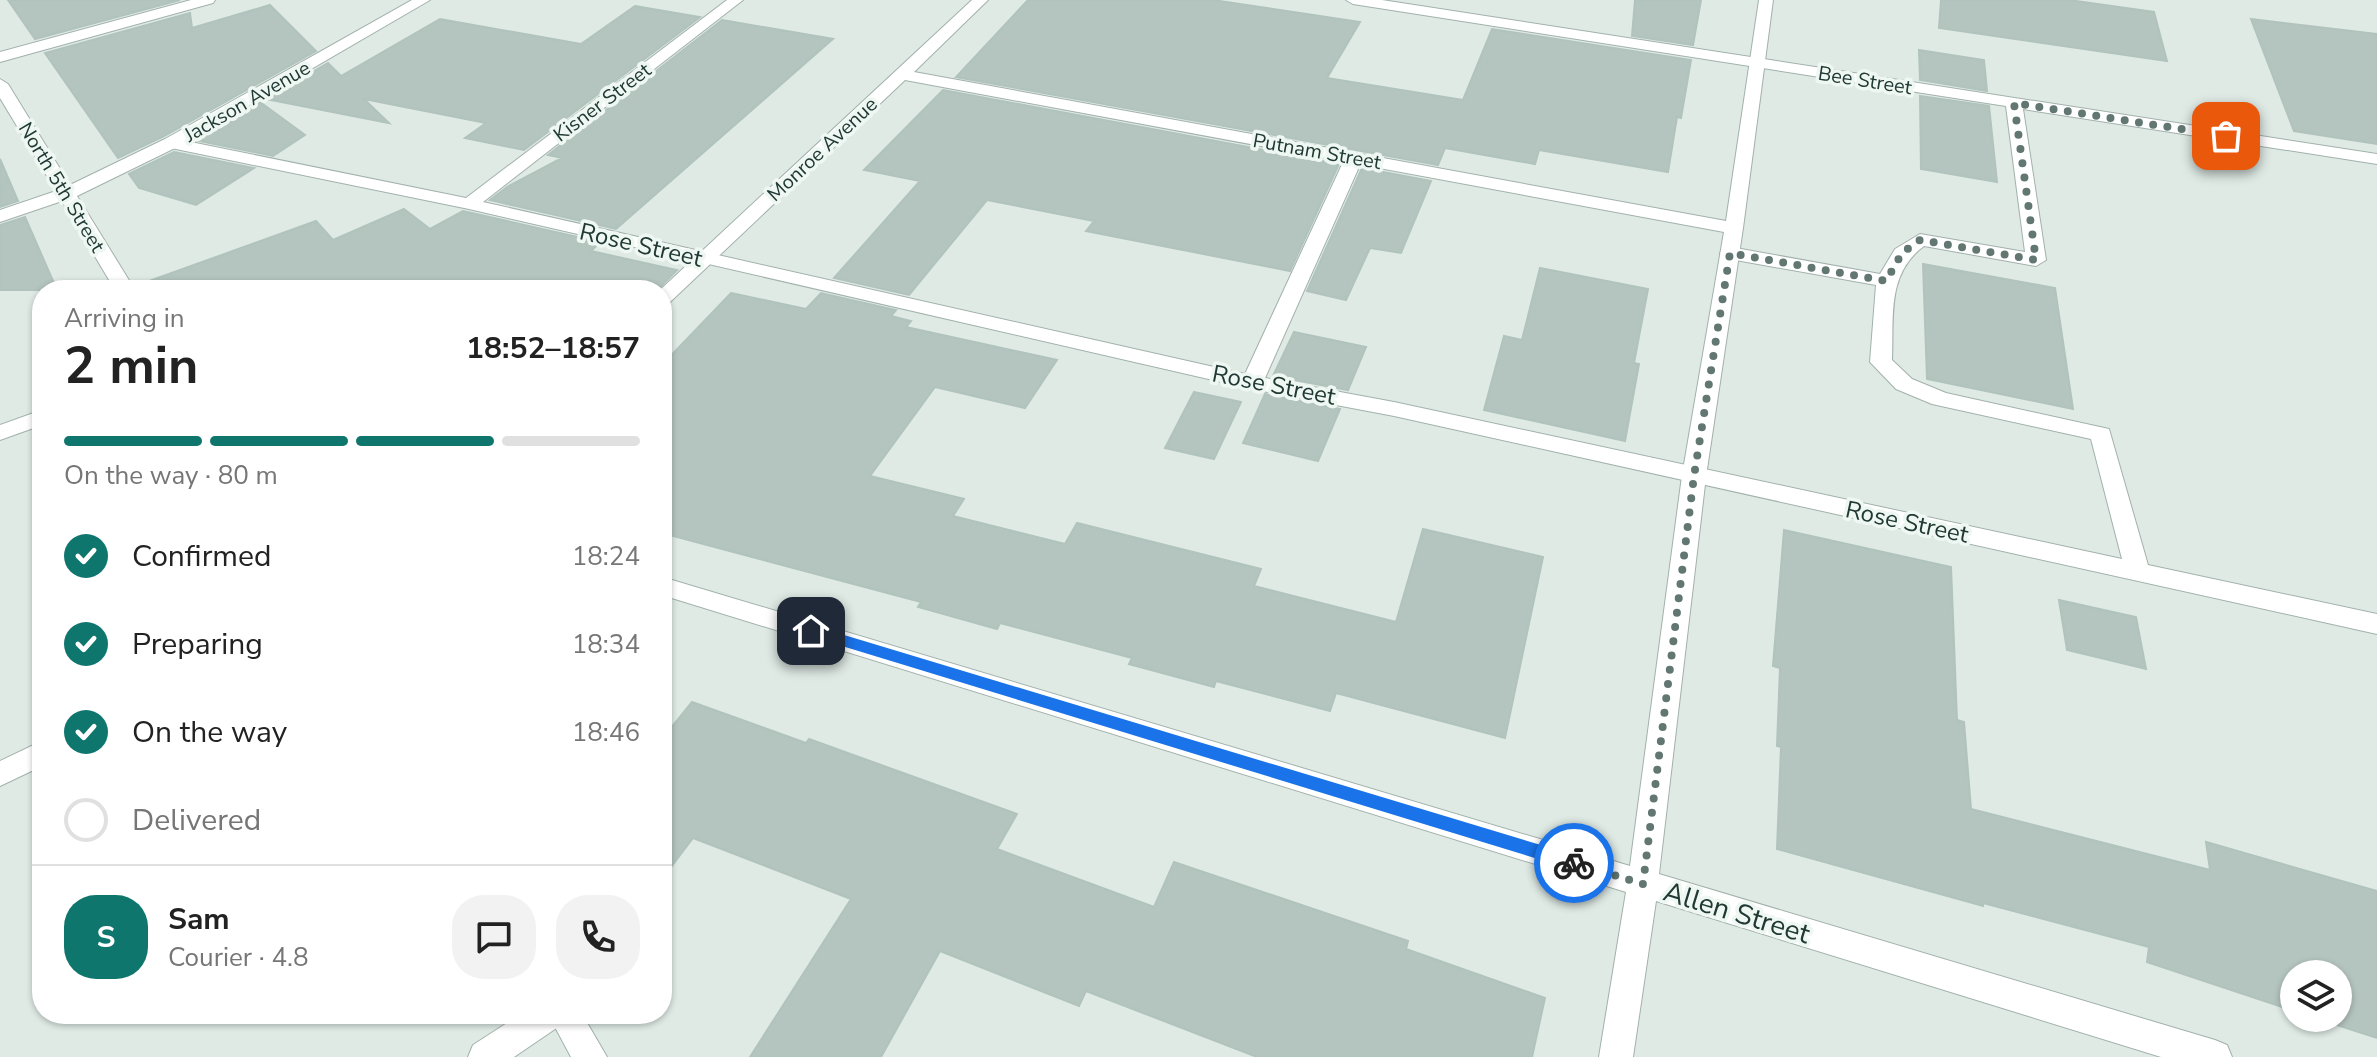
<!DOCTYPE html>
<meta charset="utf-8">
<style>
:root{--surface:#fff;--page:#f2f2f2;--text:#222;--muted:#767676;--line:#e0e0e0;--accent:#0f766e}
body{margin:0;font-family:"Nunito Sans",sans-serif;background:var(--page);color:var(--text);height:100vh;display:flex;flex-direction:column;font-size:30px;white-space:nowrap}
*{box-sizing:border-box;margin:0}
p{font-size:26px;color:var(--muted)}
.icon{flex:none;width:44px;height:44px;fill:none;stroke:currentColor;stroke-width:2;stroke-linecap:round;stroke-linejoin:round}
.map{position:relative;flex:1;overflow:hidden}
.side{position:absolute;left:32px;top:280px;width:640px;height:744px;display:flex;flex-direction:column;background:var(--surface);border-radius:32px;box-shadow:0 2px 6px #0004}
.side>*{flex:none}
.tools{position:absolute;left:2280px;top:960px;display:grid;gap:16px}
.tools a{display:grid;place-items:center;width:72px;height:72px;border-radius:50%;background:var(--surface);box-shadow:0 2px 6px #0004;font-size:40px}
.pin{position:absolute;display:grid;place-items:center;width:68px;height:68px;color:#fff;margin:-34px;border-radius:16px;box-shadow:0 4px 12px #0006}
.courier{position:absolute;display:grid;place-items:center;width:80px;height:80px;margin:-40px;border:6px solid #1a73e8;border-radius:50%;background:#fff;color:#222;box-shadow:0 2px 10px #0007}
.overview em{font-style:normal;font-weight:700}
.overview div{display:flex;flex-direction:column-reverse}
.overview{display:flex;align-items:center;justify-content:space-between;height:136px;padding:0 32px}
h1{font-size:52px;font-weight:700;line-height:60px}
.bar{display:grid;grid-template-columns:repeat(4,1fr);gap:12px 8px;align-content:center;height:96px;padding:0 32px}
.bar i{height:10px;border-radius:6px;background:var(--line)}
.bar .selected{background:var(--accent)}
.bar p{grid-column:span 4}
.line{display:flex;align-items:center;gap:20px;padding:0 32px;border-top:2px solid var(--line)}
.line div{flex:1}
.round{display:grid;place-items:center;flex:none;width:84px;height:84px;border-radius:32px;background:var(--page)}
ol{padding:0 32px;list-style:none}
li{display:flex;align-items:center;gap:24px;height:88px}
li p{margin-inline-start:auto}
li .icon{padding:8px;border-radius:50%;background:var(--accent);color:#fff;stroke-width:4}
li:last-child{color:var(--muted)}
li i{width:44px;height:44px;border:4px solid var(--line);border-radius:50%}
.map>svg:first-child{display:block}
</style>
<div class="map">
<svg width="2377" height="1057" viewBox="0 0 2377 1057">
<rect width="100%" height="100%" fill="#dfeae5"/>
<path fill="#b4c4be" stroke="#b1c3bd" stroke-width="2" d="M8,0H180L35,39Z
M1028,0H1213L1360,22L1327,78L1463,100L1492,29L1691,60L1681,118L1677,117L1668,172L1539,150L1535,164L1445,148L1438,165L956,77Z
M1635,0H1701L1693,45L1632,36Z
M1941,0H2069L2154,12L2167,61L1939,28Z
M270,5L316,51L164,136L118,158L45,53L190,13L192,28Z
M635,6L700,17L524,150L465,138L486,123L364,99L389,123L266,99L328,63L341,76L440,19L581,44Z
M2251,19L2377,34V144L2294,131Z
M722,20L833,39L616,229L490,200L507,187L562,158L548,155Z
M1919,50L1984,60L1987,91L1920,80Z
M943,90L1339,164L1290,271L1086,231L1094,221L987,200L909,295L834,278L920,181L864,170Z
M1920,96L1989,106L1997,182L1921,169Z
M260,102L305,135L273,156L195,140Z
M174,152L254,168L196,205L139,188L129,174Z
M0,159L18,201L0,207Z
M1362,168L1431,181L1401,253L1370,248L1346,300L1307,291Z
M404,209L430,229L463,211L600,242L591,251L677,270L657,290H142L141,284L316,221L333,240Z
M25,217L57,290H0V225Z
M1923,264L2055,288L2073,409L1927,379Z
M1540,268L1648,289L1634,363L1639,364L1625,441L1484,410L1504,336L1522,340Z
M731,293L806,309L821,293L896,310L891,316L911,321L906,327L1057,360L1025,408L935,387L870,476L964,499L953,516L1065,544L1077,523L1261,569L1254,586L1396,622L1423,529L1543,557L1505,738L1336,693L1330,711L1216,681L1214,687L1129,664L1132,658L1000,623L997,629L918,607L921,602L662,533V365Z
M1294,332L1366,347L1348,390L1273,376Z
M1194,392L1241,402L1214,459L1165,448Z
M1265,394L1340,409L1318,461L1243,443Z
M1784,530L1951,567L1957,720L1964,722L1971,809L2210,870L2206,842L2377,891V1038L2315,1018H2338V974H2294V1011L2147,962L2149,947L1983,903V906L1777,849L1781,747L1777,746L1780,668L1773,666Z
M2059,600L2136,617L2146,669L2067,650Z
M692,702L806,743L809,739L1017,814L997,849L1154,907L1174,862L1408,941L1406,949L1545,998L1532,1057H1257L1086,991L1079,1006L940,951L881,1057H750L851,899L693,838L662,879V739Z"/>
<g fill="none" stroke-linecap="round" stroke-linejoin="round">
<g stroke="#a2b1ac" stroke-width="2">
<path id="service" d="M191,0H215L213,3L0,62V52Z
M727,0H743L483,202L1245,374L1345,158L1354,153L1363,158L1265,378L1394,402L2122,559L2091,439L1932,404L1896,389L1870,362L1876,285L1730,259L1720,253L1730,247L1880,274L1895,249L1920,234L2025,252L2006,106L1353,4L1346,0H1382L2377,154V164L2023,109L2046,260L2036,266L1924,246C1886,274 1894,318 1892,360L1912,379L1946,393L2109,429L2148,565L2377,614V634L1394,416L1252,389L469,209L171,148L162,143L171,138L466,198Z
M42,410V425L0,440V425Z
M521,1014H565L561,1025L514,1057H468L473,1045Z"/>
</g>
<g stroke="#a2b1ac" stroke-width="2">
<path id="minor" d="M412,0H430L177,147L77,196L135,290H115L62,201L0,222V210L56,191L0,98V79L8,84L70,185L165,139Z
M972,0H988L914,72L1726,221L1759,0H1773L1743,228L1706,476L1659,874L2215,1040L2227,1045L2232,1057H2161L1656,901L1633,1057H1599L1626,892L662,595V577L1630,866L1682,476L1724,232L905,80L669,303L662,305L660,290Z
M42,741V766L0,786V761Z
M548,1014H582L607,1057H571Z"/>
</g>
<use href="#service" fill="#fff" fill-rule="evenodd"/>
<use href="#minor" fill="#fff" fill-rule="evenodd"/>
</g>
<path fill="#1a73e8" d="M811,625L1574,855L1582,863L1574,870L806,635V627Z"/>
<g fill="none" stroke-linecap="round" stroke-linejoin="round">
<path stroke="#637772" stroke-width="8" stroke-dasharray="0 14.4" d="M1574,863L1643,884L1694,476L1730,253L1886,281L1902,253L1920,240L2036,260L2014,103L2226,136"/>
</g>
<g text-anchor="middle" stroke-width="7" stroke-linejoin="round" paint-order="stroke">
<g font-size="20" fill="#203934" stroke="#eff7f3">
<text transform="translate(1865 80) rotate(9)" y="7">Bee Street</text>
<text transform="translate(247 101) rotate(-30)" y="7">Jackson Avenue</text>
<text transform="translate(602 102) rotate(-37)" y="7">Kisner Street</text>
<text transform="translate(822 149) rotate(-43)" y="7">Monroe Avenue</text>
<text transform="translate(1317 151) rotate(10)" y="7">Putnam Street</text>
<text transform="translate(62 187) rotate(59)" y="7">North 5th Street</text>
</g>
<g font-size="24" fill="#203934" stroke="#eff7f3">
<text transform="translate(641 245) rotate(13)" y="8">Rose Street</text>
<text transform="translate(1274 385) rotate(11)" y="8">Rose Street</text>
<text transform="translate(1907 522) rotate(12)" y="8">Rose Street</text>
</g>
<g font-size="28" fill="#203934" stroke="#eff7f3">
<text transform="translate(1737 912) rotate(17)" y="10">Allen Street</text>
</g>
</g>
</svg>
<div class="tools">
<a><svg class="icon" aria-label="layers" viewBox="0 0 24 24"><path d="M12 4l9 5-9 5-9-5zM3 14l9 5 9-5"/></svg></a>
</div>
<div class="pin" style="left:2226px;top:136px;background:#ea580c"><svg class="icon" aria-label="bag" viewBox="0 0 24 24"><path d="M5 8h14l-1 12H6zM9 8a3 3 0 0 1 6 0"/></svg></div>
<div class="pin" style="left:811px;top:631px;background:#1f2937"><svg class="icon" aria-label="home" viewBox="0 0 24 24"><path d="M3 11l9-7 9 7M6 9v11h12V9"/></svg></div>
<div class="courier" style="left:1574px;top:863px"><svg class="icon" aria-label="bike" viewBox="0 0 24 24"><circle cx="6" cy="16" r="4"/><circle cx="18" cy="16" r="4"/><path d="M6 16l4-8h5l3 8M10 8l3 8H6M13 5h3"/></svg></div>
<section class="side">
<div class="overview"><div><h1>2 min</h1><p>Arriving in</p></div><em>18:52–18:57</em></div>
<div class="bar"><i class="selected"></i><i class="selected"></i><i class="selected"></i><i></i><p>On the way · 80 m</p></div>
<ol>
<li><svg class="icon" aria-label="check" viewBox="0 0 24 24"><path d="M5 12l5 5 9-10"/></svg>Confirmed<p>18:24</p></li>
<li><svg class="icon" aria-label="check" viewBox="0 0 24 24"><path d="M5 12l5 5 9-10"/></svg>Preparing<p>18:34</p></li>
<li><svg class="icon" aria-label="check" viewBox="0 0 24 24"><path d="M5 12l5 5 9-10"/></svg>On the way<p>18:46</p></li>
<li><i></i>Delivered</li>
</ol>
<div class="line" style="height:144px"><b class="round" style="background:var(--accent);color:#fff">S</b><div><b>Sam</b><p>Courier · 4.8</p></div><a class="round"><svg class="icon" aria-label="chat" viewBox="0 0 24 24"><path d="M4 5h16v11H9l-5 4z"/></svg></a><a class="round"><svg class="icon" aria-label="phone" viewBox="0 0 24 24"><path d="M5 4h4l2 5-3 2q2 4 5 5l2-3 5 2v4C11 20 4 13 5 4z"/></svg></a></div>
</section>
</div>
